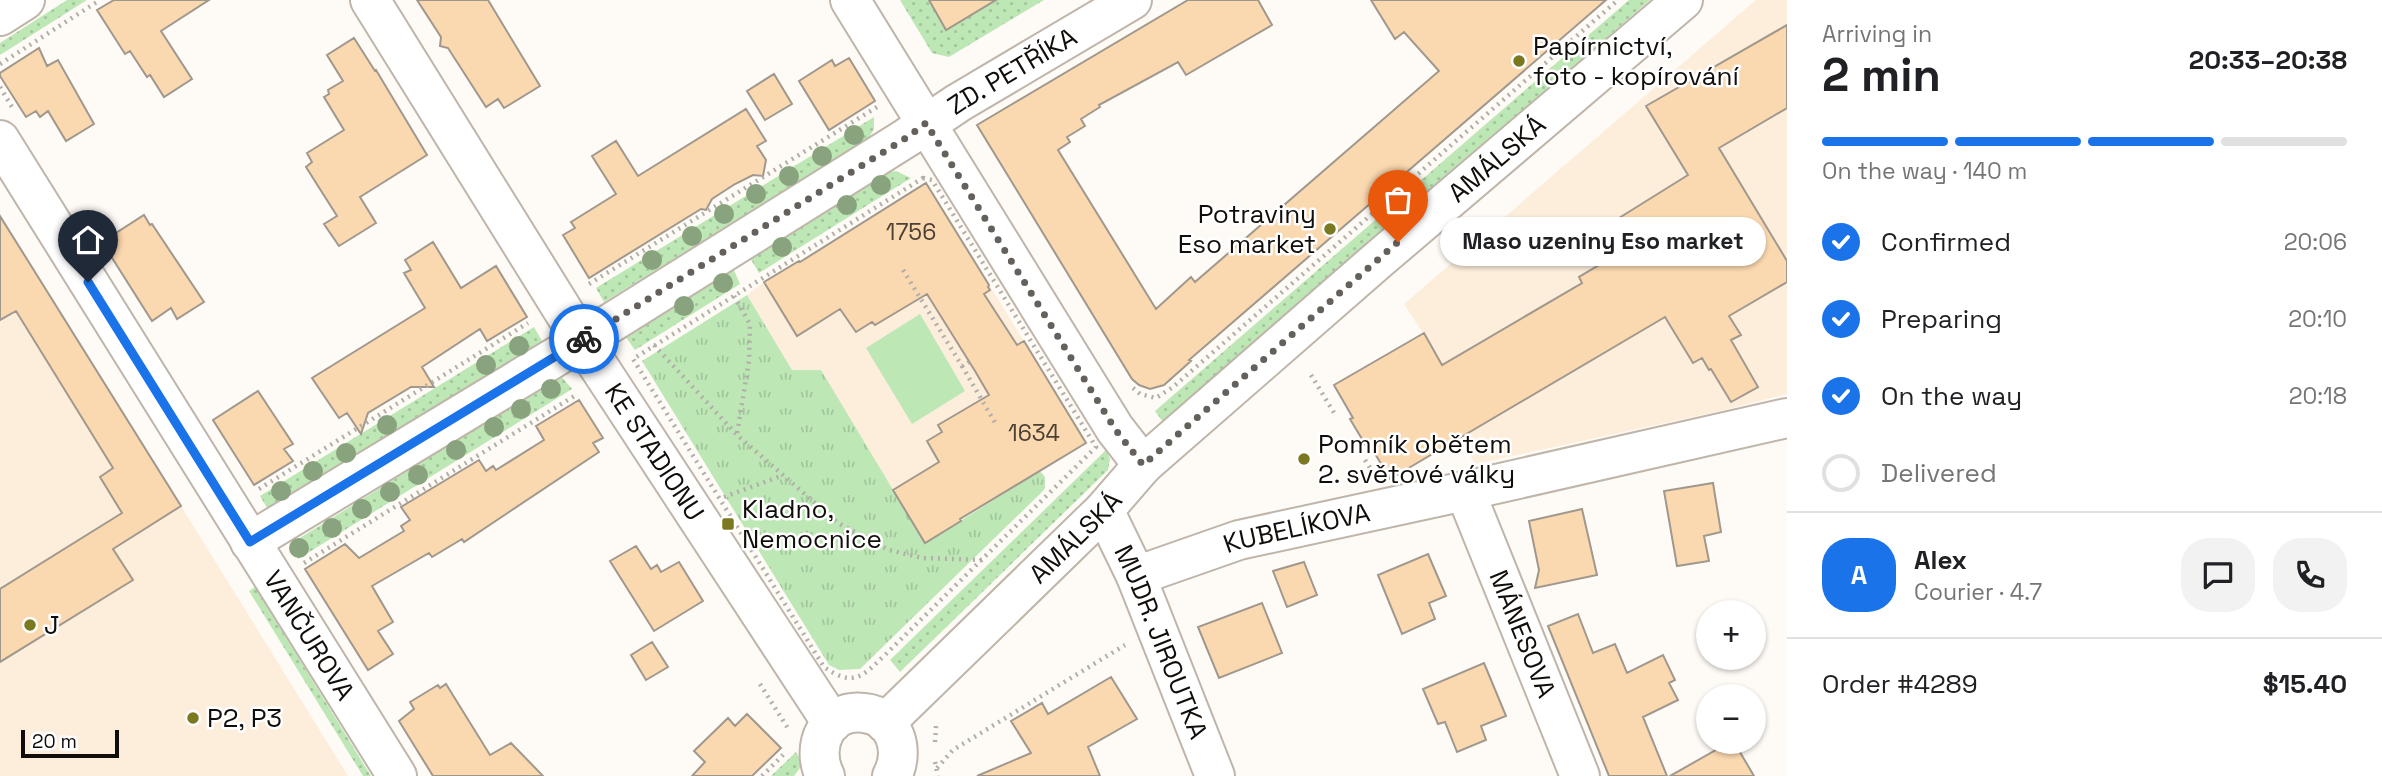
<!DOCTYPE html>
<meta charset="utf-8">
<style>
:root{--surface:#fff;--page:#f2f2f2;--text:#202124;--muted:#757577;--line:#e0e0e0;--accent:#1a73e8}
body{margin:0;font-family:"Space Grotesk",sans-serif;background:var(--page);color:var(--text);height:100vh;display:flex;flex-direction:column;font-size:26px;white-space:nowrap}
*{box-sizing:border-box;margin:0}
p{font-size:23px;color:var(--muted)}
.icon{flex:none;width:38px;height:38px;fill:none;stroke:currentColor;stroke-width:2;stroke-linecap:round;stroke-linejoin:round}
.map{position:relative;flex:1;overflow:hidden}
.sheet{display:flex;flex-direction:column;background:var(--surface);width:595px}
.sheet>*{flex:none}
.fabs{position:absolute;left:1696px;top:600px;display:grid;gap:14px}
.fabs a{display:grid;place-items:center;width:70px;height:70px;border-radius:50%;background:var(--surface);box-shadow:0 2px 5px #0004;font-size:35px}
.scale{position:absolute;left:21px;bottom:18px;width:98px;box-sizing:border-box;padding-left:7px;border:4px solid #110d0a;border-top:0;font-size:19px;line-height:24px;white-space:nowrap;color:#110d0a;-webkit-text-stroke:5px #fff;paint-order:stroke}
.pin{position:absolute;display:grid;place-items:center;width:60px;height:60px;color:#fff;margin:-72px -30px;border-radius:50% 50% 50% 0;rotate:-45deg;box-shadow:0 0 7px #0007}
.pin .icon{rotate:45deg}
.courier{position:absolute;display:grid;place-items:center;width:70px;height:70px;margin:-35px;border:5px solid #1a73e8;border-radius:50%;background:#fff;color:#222;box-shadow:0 2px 9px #0007}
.bubble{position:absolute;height:49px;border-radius:24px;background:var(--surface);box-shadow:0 2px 5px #0004;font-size:23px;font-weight:600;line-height:49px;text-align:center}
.headline em{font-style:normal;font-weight:600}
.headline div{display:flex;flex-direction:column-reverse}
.headline{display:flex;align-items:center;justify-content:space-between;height:119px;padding:0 35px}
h1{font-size:46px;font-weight:600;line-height:52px}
.bar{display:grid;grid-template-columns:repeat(4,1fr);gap:10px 7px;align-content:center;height:84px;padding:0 35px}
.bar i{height:9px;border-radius:5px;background:var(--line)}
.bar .active{background:var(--accent)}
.bar p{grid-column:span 4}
.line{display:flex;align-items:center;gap:18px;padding:0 35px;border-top:2px solid var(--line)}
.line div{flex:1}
.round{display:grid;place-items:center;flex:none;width:74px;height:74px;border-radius:28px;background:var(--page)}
ol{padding:0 35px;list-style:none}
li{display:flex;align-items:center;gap:21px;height:77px}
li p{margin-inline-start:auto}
li .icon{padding:7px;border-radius:50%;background:var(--accent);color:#fff;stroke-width:4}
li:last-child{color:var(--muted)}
li i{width:38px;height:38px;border:4px solid var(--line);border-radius:50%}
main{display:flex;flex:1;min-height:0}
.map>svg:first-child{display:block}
</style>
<main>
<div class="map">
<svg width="1787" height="776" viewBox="0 0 1787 776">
<defs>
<pattern id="grass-dots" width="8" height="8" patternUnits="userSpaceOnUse" patternTransform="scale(1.75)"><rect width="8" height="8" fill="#bee7b6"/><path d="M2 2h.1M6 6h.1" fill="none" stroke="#a2c59b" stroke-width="1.8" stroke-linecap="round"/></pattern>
<pattern id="park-tufts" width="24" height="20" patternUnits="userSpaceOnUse" patternTransform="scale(1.75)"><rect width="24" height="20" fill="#bee7b6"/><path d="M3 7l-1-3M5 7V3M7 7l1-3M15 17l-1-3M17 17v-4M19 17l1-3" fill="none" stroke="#a2c59b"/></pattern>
</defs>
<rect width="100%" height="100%" fill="#fefaf5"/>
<path fill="#fdeedc" d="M1756,0H1787V394L1720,411L1475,464L1460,438L1390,479L1371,448L1368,449L1350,419L1353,417L1334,385L1423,333L1404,304Z
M926,183L1087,443L961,519L925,543L846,413L792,370L747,295L764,282L800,262Z
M0,216L181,506L348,776H0Z"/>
<path fill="url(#grass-dots)" d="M67,0H87L0,55V43Z
M900,0H929L947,30L996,0H1044L949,57L932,53Z
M1629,0H1650L1163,422L1155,411Z
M874,117V129L868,139L604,302L596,288Z
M896,171L911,178L759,273L750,258L888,172Z
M733,268L740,284L635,350L625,336Z
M534,327L542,341L269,511L260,496Z
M561,376L572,389L298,559L290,544Z
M1106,450L1110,459L1108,470L900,672L890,660Z
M255,587L371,776H363L249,591Z
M796,752L803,764L794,776H771Z"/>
<path fill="url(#park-tufts)" d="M747,295L792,370H821L925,543L1040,471L1045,477V488L1042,492L860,669L839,670L829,665L642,361Z"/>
<path fill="#bee7b6" d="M920,314L965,391L912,424L866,348Z"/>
<path fill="#fbd9b0" stroke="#a1988d" stroke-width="2" d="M114,0H209L161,31L192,79L164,97L150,75L147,77L130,51L125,54L97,10Z
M417,0H488L540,86L504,108L498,99L486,107L448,48L440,46L441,37Z
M929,0H996L946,30Z
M1188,0H1258L1272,25L1186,75L1178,62L1099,105L1100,107L1081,119L1085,126L1067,137L1070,142L1058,150L1156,309L1191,277L1195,282L1439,71L1404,32L1395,39L1371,0H1606L1189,360L1191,361L1164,385L1150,389L1139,385L1132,379L977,125Z
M1787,25V108L1719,148L1787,261V282L1729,316L1741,335L1731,340L1758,387L1731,402L1711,369L1709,370L1702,358L1693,363L1665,317L1390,479L1371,447L1368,449L1350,419L1353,418L1334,385L1424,333L1442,365L1582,283L1579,277L1626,249L1611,223L1688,175L1646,106Z
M354,38L375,71L376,70L427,155L360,197L376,223L339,246L324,224L337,216L306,167L312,162L307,153L344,130L324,97L329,94L328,90L343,81L327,55Z
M39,48L47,66L58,60L94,124L66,141L48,111L40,117L36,111L26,117L0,76V73Z
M849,58L875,101L829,130L799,81L832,60L835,66Z
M774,74L792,104L765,120L747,91Z
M746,109L766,141L757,146L766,160L763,176L753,175L735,184L712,199L706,210L701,209L589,278L563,235L575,228L571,222L616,194L592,156L616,141L638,176Z
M926,183L989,285L988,287L990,290L984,294L1017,345L1024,341L1086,443L960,519L961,521L925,543L893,490L939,462L927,441L942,432L938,425L989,395L975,371L927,294L875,325L872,322L856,332L840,309L797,336L764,282L799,261L800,262Z
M144,215L150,225L152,224L204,302L177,319L171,308L152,321L102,242Z
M0,216L181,506L113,549L133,580L0,662V589L122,513L100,477L113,468L16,311L0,320Z
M433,242L461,288L496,266L527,317L487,341L480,329L422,367L434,387H411L368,413L361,434L347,413L339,418L312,378L425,308L404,273L411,270L405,260Z
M258,391L293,444L284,449L293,461L254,485L213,420Z
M579,400L603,438L593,443L599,452L464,542L462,539L432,557L429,553L372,586L393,622L378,631L393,654L368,670L305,569L345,544L359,558L404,531L401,526L410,520L401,507L479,460L486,471L493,466L496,470L544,440L536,426Z
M1713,483L1721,532L1704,536L1709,561L1677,566L1664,491Z
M1582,509L1597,575L1535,588L1539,570L1529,521Z
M636,546L651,569L657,565L661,572L679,562L703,601L654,631L610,561Z
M1428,554L1446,596L1429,603L1435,619L1402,634L1378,575Z
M1304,562L1317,595L1287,607L1273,571Z
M1262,603L1282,653L1219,678L1198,627Z
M1578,614L1593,653L1615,644L1627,673L1663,655L1675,680L1669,683L1678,700L1643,717L1667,776H1609L1548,626Z
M652,642L668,667L646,680L631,655Z
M1484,663L1506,716L1481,726L1486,740L1457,752L1445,722L1438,724L1423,689Z
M1111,677L1137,719L1088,747L1100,776H977L1031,753L1011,721L1042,703L1048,714Z
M446,684L490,755L511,743L543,776H433L399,721L414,709L410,702L438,685L440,688Z
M747,714L781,748L752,776H692L705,762L694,751L728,718L735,726Z
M1730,742H1734L1754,776H1670Z"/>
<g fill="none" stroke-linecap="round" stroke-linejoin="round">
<g stroke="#bfb5aa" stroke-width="42">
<g id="minor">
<path id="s1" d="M370,0L582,341L832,723"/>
<path d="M850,0L1115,429L1143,465"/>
<path d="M0,16L25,0"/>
<path id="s2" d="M0,140L397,776"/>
<path id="s3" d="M1465,491L1580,776"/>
<path id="s4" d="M1104,510L1136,576L1215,776"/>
<path id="s5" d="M250,542L582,341L906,138L958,103L1132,0"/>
<path id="s6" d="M1136,576L1239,540L1465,491L1787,418"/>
<path id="s7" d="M885,723L1104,510L1143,465L1378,260L1683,0"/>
<path d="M825,776C810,746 827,708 864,713C896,716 905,752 892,776"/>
</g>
</g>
<path stroke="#b2aea9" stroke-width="4.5" stroke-dasharray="2 5" stroke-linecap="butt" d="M0,64L100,0
M0,87L12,107
M923,178L932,180L1096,447L886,654C863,676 854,688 824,667L633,359Z
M903,270L962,366L969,362
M589,284L877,107
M734,296L750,324L749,361L737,434
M654,345L737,435L838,523L889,550L922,558L982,560
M962,366L997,426
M1311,375L1336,416
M1133,388L1140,394L1156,398L1173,387L1618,0
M1365,460L1374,474
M259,489L528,323
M724,497L781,476
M304,563L576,395
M760,684L789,730
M935,742L936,726L939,724
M935,762L938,776
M937,768L953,750L1125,645
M762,776L784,754"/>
<use href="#minor" stroke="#fff" stroke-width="38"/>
</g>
<g fill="#88a37d">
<circle cx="854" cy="135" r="10"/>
<circle cx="822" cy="156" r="10"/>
<circle cx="789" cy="176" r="10"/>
<circle cx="881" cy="185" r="10"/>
<circle cx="756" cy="194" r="10"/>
<circle cx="847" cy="205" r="10"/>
<circle cx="724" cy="214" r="10"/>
<circle cx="692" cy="236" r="10"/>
<circle cx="782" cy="247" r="10"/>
<circle cx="652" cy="260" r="10"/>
<circle cx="723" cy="283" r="10"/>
<circle cx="684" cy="306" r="10"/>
<circle cx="519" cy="346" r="10"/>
<circle cx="486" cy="365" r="10"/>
<circle cx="551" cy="389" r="10"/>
<circle cx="521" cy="409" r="10"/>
<circle cx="387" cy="425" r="10"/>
<circle cx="494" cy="427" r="10"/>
<circle cx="456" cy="450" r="10"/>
<circle cx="346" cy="453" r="10"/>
<circle cx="313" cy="471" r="10"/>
<circle cx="418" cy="475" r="10"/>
<circle cx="281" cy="491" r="10"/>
<circle cx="390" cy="492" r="10"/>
<circle cx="362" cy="509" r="10"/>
<circle cx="332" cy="528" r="10"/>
<circle cx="299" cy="548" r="10"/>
</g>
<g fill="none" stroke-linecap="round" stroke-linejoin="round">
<path stroke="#64605c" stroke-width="7" stroke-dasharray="0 12.6" d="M584,339L906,138L926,123L1115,429L1143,465L1398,242"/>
<path stroke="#1a73e8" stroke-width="9" d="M88,282L250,542L584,339"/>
</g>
<g fill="#7a791f" stroke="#fff" stroke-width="2.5">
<circle cx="1519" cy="61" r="7"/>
<circle cx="1330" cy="229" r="7"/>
<circle cx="1304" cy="459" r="7"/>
<rect x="721" y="517" width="14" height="14" rx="3.5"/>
<circle cx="30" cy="625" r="7"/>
<circle cx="193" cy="718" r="7"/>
</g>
<g text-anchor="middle" stroke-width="5" stroke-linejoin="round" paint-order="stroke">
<g font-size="23" fill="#4c4034">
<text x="911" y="240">1756</text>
<text x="1034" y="441">1634</text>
</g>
<g font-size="26" fill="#110d0a" stroke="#fff" text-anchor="start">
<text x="1533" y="55">Papírnictví,<tspan x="1533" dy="30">foto - kopírování</tspan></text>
<text x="1316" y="223" text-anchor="end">Potraviny<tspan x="1316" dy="30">Eso market</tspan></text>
<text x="1318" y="453">Pomník obětem<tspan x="1318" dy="30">2. světové války</tspan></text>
<text x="742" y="518">Kladno,<tspan x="742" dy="30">Nemocnice</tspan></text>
<text x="44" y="634">J</text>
<text x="207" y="727">P2, P3</text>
</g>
<g font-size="26" fill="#110d0a" stroke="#fff">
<text dy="9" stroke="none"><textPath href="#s5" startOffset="896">ZD. PETŘÍKA</textPath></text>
<text dy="9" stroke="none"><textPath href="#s7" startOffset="833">AMÁLSKÁ</textPath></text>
<text dy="9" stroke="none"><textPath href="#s1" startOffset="534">KE STADIONU</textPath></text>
<text dy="9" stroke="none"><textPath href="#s6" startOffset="168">KUBELÍKOVA</textPath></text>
<text dy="9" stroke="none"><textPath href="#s7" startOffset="266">AMÁLSKÁ</textPath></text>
<text dy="9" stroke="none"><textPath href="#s3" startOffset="154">MÁNESOVA</textPath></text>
<text dy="9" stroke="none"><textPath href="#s2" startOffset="584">VANČUROVA</textPath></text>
<text dy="9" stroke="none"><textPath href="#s4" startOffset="144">MUDR. JIROUTKA</textPath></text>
</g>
</g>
</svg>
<div class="fabs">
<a>+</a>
<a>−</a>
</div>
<div class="scale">20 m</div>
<div class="pin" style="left:1398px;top:242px;background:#ea580c"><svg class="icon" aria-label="bag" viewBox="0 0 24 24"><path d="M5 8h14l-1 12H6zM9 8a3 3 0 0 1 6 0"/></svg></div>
<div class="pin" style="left:88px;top:282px;background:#1f2937"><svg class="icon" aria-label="home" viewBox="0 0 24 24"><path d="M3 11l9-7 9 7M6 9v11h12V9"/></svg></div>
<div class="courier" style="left:584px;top:339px"><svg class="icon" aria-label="bike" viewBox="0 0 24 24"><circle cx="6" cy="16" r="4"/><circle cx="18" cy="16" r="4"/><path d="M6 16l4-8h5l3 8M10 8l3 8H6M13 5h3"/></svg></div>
<div class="bubble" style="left:1440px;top:217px;width:326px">Maso uzeniny Eso market</div>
</div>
<section class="sheet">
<div class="headline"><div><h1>2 min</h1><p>Arriving in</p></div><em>20:33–20:38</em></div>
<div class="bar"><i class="active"></i><i class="active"></i><i class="active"></i><i></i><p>On the way · 140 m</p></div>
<ol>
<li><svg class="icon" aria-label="check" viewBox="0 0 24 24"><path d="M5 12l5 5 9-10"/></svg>Confirmed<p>20:06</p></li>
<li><svg class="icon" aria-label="check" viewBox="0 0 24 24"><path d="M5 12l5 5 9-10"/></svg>Preparing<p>20:10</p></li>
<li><svg class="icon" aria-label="check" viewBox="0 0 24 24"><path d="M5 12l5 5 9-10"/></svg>On the way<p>20:18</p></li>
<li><i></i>Delivered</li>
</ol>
<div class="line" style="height:126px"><b class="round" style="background:var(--accent);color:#fff">A</b><div><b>Alex</b><p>Courier · 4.7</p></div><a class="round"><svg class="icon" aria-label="chat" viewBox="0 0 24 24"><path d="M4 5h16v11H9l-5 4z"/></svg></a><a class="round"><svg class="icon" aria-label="phone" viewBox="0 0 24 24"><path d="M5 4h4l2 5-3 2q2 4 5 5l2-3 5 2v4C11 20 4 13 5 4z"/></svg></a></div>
<div class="line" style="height:91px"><div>Order #4289</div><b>$15.40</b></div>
</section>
</main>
